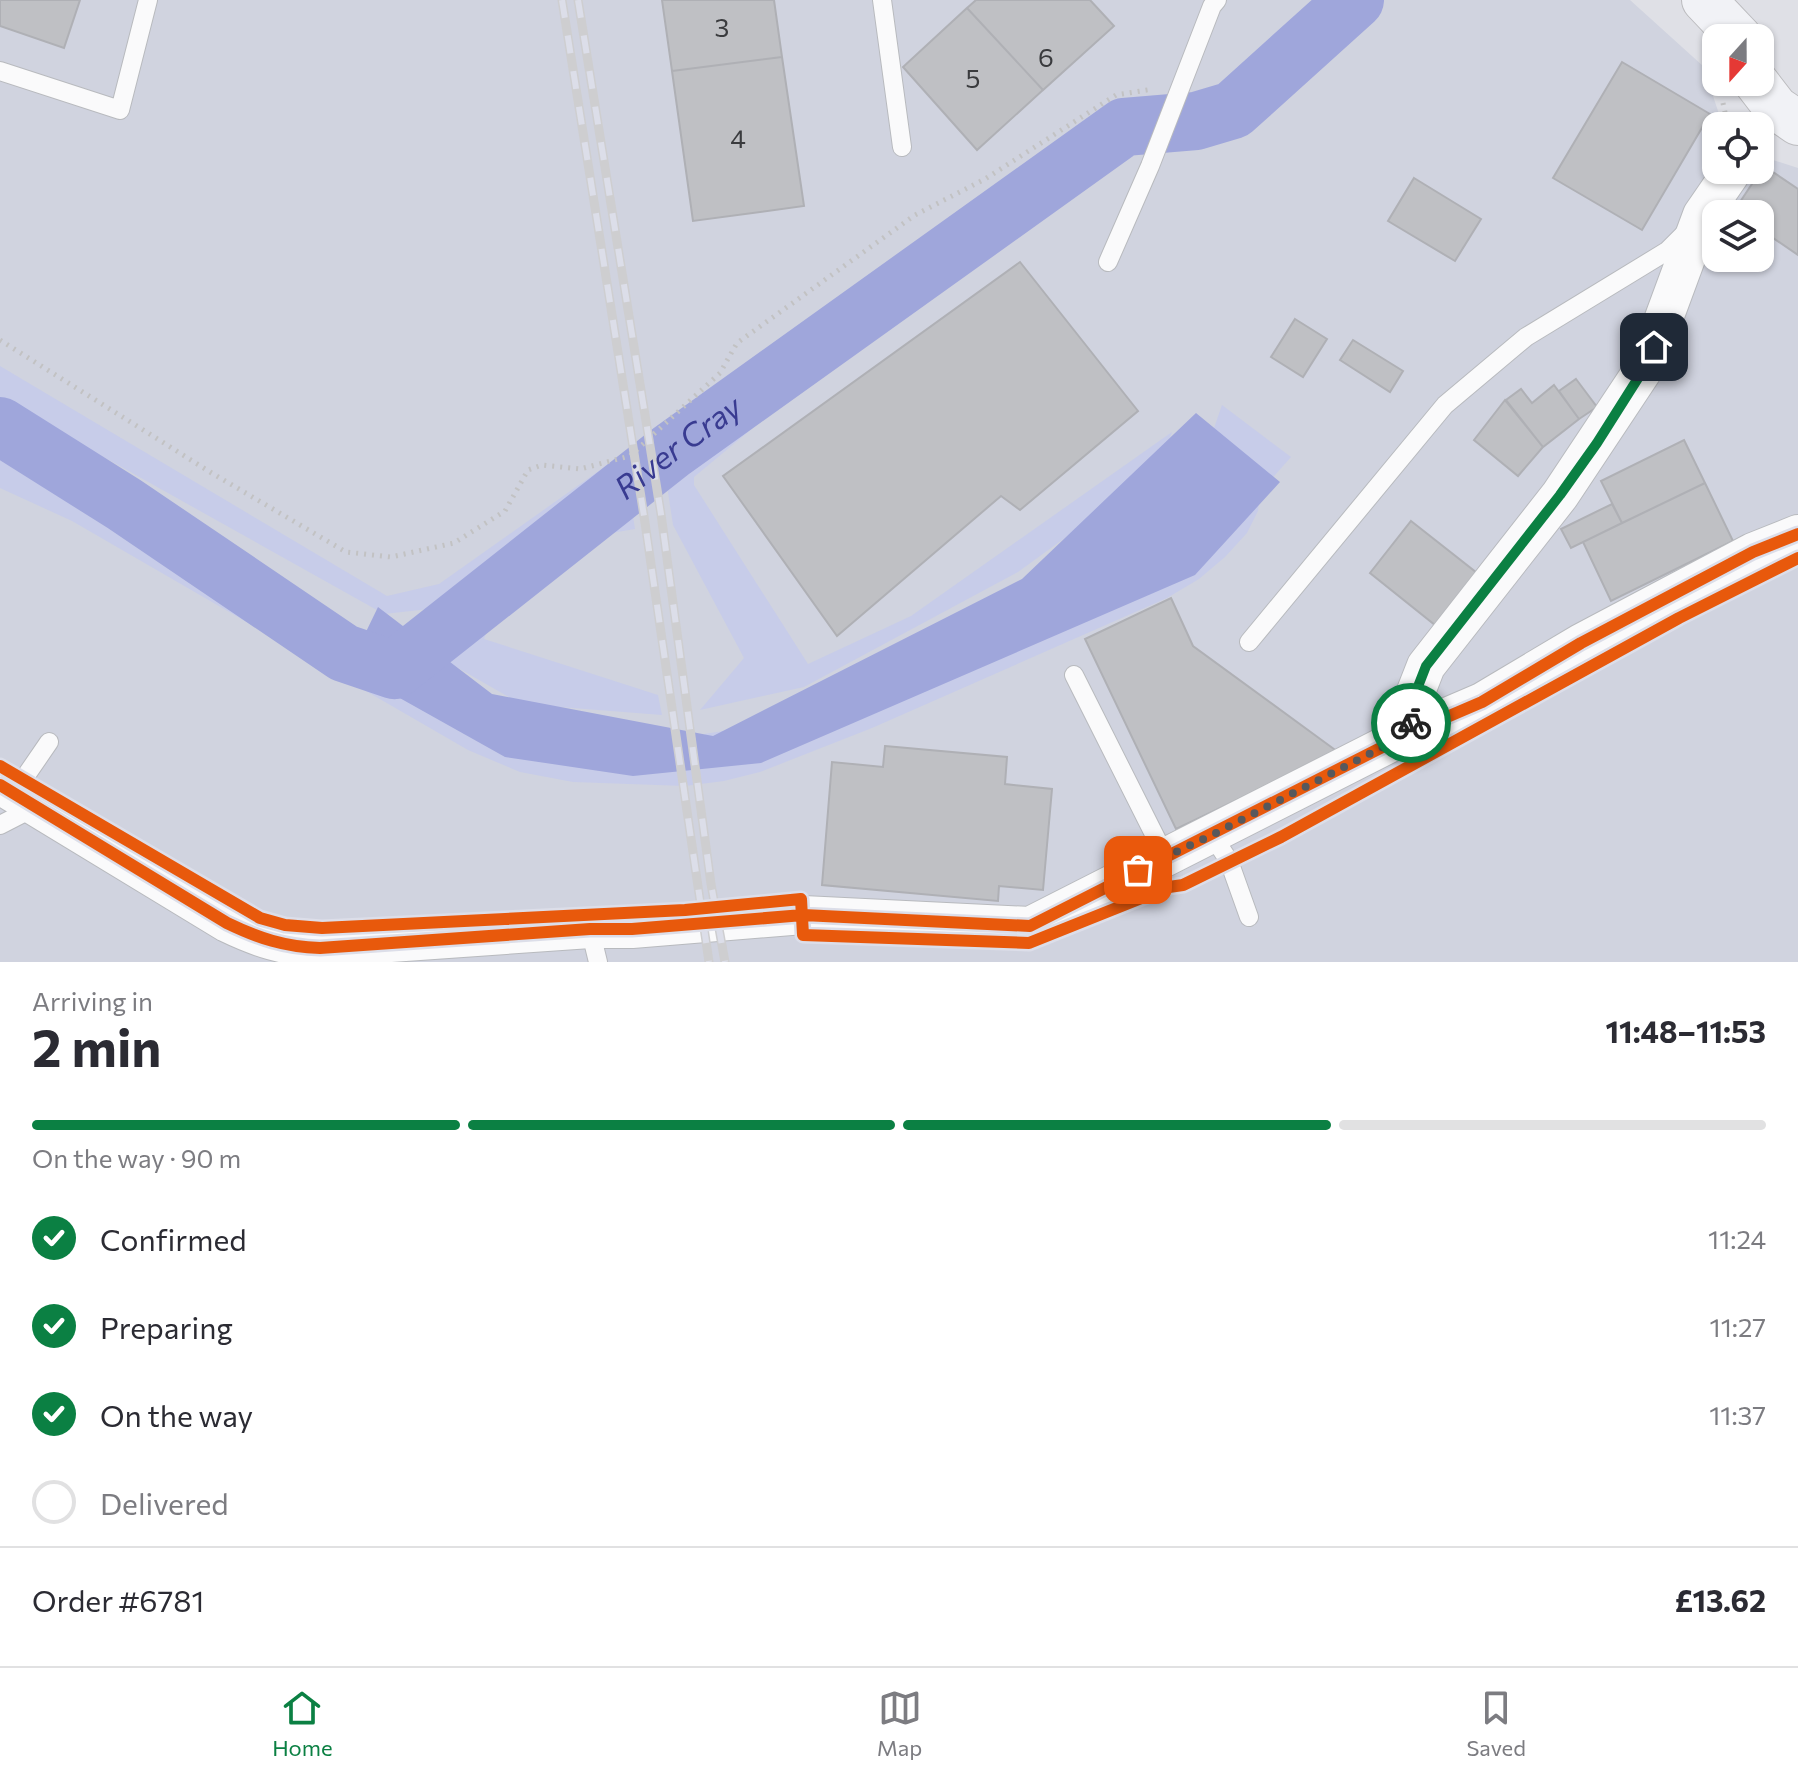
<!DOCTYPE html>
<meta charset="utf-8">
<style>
:root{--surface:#fff;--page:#f2f2f3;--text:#2b2b33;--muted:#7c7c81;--line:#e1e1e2;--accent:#0b8043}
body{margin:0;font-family:Commissioner,sans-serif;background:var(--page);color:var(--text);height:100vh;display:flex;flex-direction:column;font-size:30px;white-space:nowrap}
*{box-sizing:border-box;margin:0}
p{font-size:26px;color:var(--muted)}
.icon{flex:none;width:44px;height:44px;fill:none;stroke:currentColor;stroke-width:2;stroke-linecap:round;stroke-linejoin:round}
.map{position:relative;height:962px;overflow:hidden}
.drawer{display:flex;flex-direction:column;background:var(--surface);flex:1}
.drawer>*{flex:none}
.needle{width:52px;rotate:201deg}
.controls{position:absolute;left:1702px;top:24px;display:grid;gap:16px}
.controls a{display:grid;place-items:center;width:72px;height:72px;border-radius:16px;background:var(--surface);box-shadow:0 2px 6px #0004;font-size:40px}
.pin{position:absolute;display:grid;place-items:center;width:68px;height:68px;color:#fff;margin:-34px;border-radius:16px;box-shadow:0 4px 12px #0006}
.courier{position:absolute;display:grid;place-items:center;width:80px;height:80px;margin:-40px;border:6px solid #0b8043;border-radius:50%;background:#fff;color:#222;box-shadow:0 2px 10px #0007}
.summary em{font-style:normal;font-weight:700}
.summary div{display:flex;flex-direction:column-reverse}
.summary{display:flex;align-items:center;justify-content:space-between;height:136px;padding:0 32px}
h1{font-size:52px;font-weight:700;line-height:60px}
.bar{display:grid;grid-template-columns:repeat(4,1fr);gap:12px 8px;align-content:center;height:96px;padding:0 32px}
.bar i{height:10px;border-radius:6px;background:var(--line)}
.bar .current{background:var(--accent)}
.bar p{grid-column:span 4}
.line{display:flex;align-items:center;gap:20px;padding:0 32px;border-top:2px solid var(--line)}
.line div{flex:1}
ol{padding:0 32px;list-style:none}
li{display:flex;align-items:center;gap:24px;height:88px}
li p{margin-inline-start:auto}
li .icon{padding:8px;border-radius:50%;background:var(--accent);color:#fff;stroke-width:4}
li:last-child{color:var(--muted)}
li i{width:44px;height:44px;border:4px solid var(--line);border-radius:50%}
.tabs{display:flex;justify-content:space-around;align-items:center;height:112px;border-top:2px solid var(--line);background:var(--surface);font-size:22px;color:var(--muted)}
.tabs a{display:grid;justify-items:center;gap:4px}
.tabs .current{color:var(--accent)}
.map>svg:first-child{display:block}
</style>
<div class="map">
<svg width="1798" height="962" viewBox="0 0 1798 962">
<rect width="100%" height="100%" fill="#dfe0e6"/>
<path fill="#d0d3df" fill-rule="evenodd" d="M0,0H1630L1703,66L1723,126H1716V170H1760V152L1773,160L1798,168V962H0ZM1716,214H1760V258H1716Z"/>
<path fill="#c7cce9" d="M932,279L694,477V485L808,664L911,616L1172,432L1157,471L1018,572L804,687L700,710L744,658L673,525L664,466Z
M0,366L387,596L439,584L624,453L429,609L384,614L0,399Z
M1222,405L1291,457L1260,492L1258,511L1247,533L1225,557L1199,579L1167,598L872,728L760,772L724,781L685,786L573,782L520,772L468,750L72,521L0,488V453L446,716L736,757L704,734L780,722L1178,532Z
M629,489L635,529L576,539L499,598L484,639L658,695L662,715L521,704L418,645Z"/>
<path fill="#9fa6db" d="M1196,413L1280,482L1195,575L761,763L633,776L505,757L348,669L378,607L492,694L713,736L1022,579Z"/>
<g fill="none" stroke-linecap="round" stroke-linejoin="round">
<path stroke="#9fa6db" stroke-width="58" id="s1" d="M0,426L124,504L344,653L394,670L670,452L1124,127L1196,121L1233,110L1355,0"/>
</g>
<path fill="#bfc0c4" stroke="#afb0b5" stroke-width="2" d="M0,0H80L64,48L0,26Z
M662,0H774L782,57L672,71Z
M976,0H1090L1114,26L1043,90L967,8Z
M967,8L1043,90L977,150L903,67Z
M782,57L804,206L693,221L672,71Z
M1622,62L1710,114L1642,230L1553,178Z
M1764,166L1798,189V255L1760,229V214H1738L1734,211Z
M1414,178L1481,219L1455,261L1388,221Z
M1020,262L1138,411L1020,510L1001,496L837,636L723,476Z
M1295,319L1327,339L1303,377L1271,357Z
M1353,340L1403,371L1390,392L1340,360Z
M1576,379L1597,407L1579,419L1559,391Z
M1554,385L1579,419L1543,447L1506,400L1521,389L1532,403Z
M1505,400L1543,447L1518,476L1474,440Z
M1684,440L1705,483L1622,523L1601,481Z
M1705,483L1733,541L1611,601L1583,542Z
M1612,504L1622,523L1571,548L1561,529Z
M1411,521L1477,573L1435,625L1370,573Z
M1171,598L1193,646L1338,752L1176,829L1085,639Z
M885,746L1007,757L1005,784L1052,789L1043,890L999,886L998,901L822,885L832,762L883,767Z"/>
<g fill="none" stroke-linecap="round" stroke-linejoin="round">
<g stroke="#b8babe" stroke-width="20">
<path id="lane" d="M882,0L902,147
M0,71L120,110L148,0
M1108,262L1150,166L1212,6L1217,0
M1249,642L1445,405L1526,337L1667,251L1686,232
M1074,675L1165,856
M14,793L49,742
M0,825L35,807
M1212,835L1229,861L1249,917
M590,929L598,962"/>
</g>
<g stroke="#b8babe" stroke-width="40">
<path id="street" d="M1412,732L1410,707L1426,666L1560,495L1647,364L1702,215L1733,170
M0,785L227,923C258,938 285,947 320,948L590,929H632L803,915L1030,926L1412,732L1482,702L1581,643L1753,552L1798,534"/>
</g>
<g stroke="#bbbbbe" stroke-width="46">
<path id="primary" d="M1704,0L1740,38
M1756,82L1776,108L1798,123"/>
</g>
<path stroke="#c2c2c3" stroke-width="5" stroke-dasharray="2 6" stroke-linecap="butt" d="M1723,103L1726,117
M0,340L210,472L346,552L391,557L454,543L505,511L528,470L542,465L580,469L630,456L720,373L737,343L915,215L985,179L1116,95L1153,89"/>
<use href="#lane" stroke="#fafafb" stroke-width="18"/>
<use href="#street" stroke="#fafafb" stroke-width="38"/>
<use href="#primary" stroke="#f1f2f6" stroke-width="44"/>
<g stroke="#ceced0" stroke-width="9">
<path id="rail" d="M562,0L644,516L709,962
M578,0L661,514L711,884L725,962"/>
</g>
<use href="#rail" stroke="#dcdee9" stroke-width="6" stroke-dasharray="18" stroke-linecap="butt"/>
<g stroke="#dcdee9" stroke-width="17">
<path id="cycleway" d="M0,766L260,918L285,925L322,928L685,910L801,899L803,935L1029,943L1169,887L1183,885L1281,837L1679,618L1798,558
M0,785L227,923C258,938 285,947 320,948L590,929H632L803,915L1030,926L1412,732L1482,702L1581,643L1753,552L1798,534"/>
</g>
<use href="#cycleway" stroke="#e8590c" stroke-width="12"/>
</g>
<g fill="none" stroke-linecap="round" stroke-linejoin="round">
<path stroke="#57585c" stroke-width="8" stroke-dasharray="0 14.4" d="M1138,870L1212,835L1412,732L1411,723"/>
<path stroke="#0b8043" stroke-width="10" d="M1411,723L1410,707L1426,666L1560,495L1597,443L1647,364L1654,347"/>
</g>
<g text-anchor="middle" stroke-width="8" stroke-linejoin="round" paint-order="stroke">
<g font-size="26" fill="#3a3b3e">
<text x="722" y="37">3</text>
<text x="1046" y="67">6</text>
<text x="973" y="88">5</text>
<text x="738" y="148">4</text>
</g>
<g font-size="32" font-style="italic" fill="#393b91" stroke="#dcdee9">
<text dy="11" stroke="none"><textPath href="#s1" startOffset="826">River Cray</textPath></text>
</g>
</g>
</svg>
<div class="controls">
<a><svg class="needle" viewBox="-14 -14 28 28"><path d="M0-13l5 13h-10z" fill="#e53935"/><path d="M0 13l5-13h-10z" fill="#7c7c81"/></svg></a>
<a><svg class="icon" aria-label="locate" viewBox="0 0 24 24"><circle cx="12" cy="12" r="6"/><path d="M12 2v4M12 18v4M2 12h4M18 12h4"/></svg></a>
<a><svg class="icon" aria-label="layers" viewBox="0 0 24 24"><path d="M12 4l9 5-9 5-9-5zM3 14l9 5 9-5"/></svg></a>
</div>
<div class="pin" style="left:1138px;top:870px;background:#ea580c"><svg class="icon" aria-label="bag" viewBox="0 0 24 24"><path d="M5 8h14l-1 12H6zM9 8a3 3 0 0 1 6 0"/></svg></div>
<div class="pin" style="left:1654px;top:347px;background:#1f2937"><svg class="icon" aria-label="home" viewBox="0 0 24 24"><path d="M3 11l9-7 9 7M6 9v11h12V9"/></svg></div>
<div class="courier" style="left:1411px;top:723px"><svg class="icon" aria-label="bike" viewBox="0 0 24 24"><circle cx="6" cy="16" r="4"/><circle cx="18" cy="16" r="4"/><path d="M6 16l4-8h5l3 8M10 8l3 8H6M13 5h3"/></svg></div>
</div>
<section class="drawer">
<div class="summary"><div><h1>2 min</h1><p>Arriving in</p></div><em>11:48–11:53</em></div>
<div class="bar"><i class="current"></i><i class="current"></i><i class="current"></i><i></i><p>On the way · 90 m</p></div>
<ol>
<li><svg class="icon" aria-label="check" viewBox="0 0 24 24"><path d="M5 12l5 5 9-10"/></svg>Confirmed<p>11:24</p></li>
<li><svg class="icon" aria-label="check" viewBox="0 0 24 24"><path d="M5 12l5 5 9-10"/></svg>Preparing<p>11:27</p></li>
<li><svg class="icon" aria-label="check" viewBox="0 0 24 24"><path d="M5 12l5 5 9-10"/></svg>On the way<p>11:37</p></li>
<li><i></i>Delivered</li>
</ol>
<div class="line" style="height:104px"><div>Order #6781</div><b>£13.62</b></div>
</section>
<nav class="tabs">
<a class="current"><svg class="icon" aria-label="home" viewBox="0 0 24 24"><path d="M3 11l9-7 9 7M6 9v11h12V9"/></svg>Home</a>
<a><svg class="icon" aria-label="map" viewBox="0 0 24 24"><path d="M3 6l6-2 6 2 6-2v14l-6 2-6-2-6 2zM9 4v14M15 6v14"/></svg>Map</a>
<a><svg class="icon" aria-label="saved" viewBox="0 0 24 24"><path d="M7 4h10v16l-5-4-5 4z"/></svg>Saved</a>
</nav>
